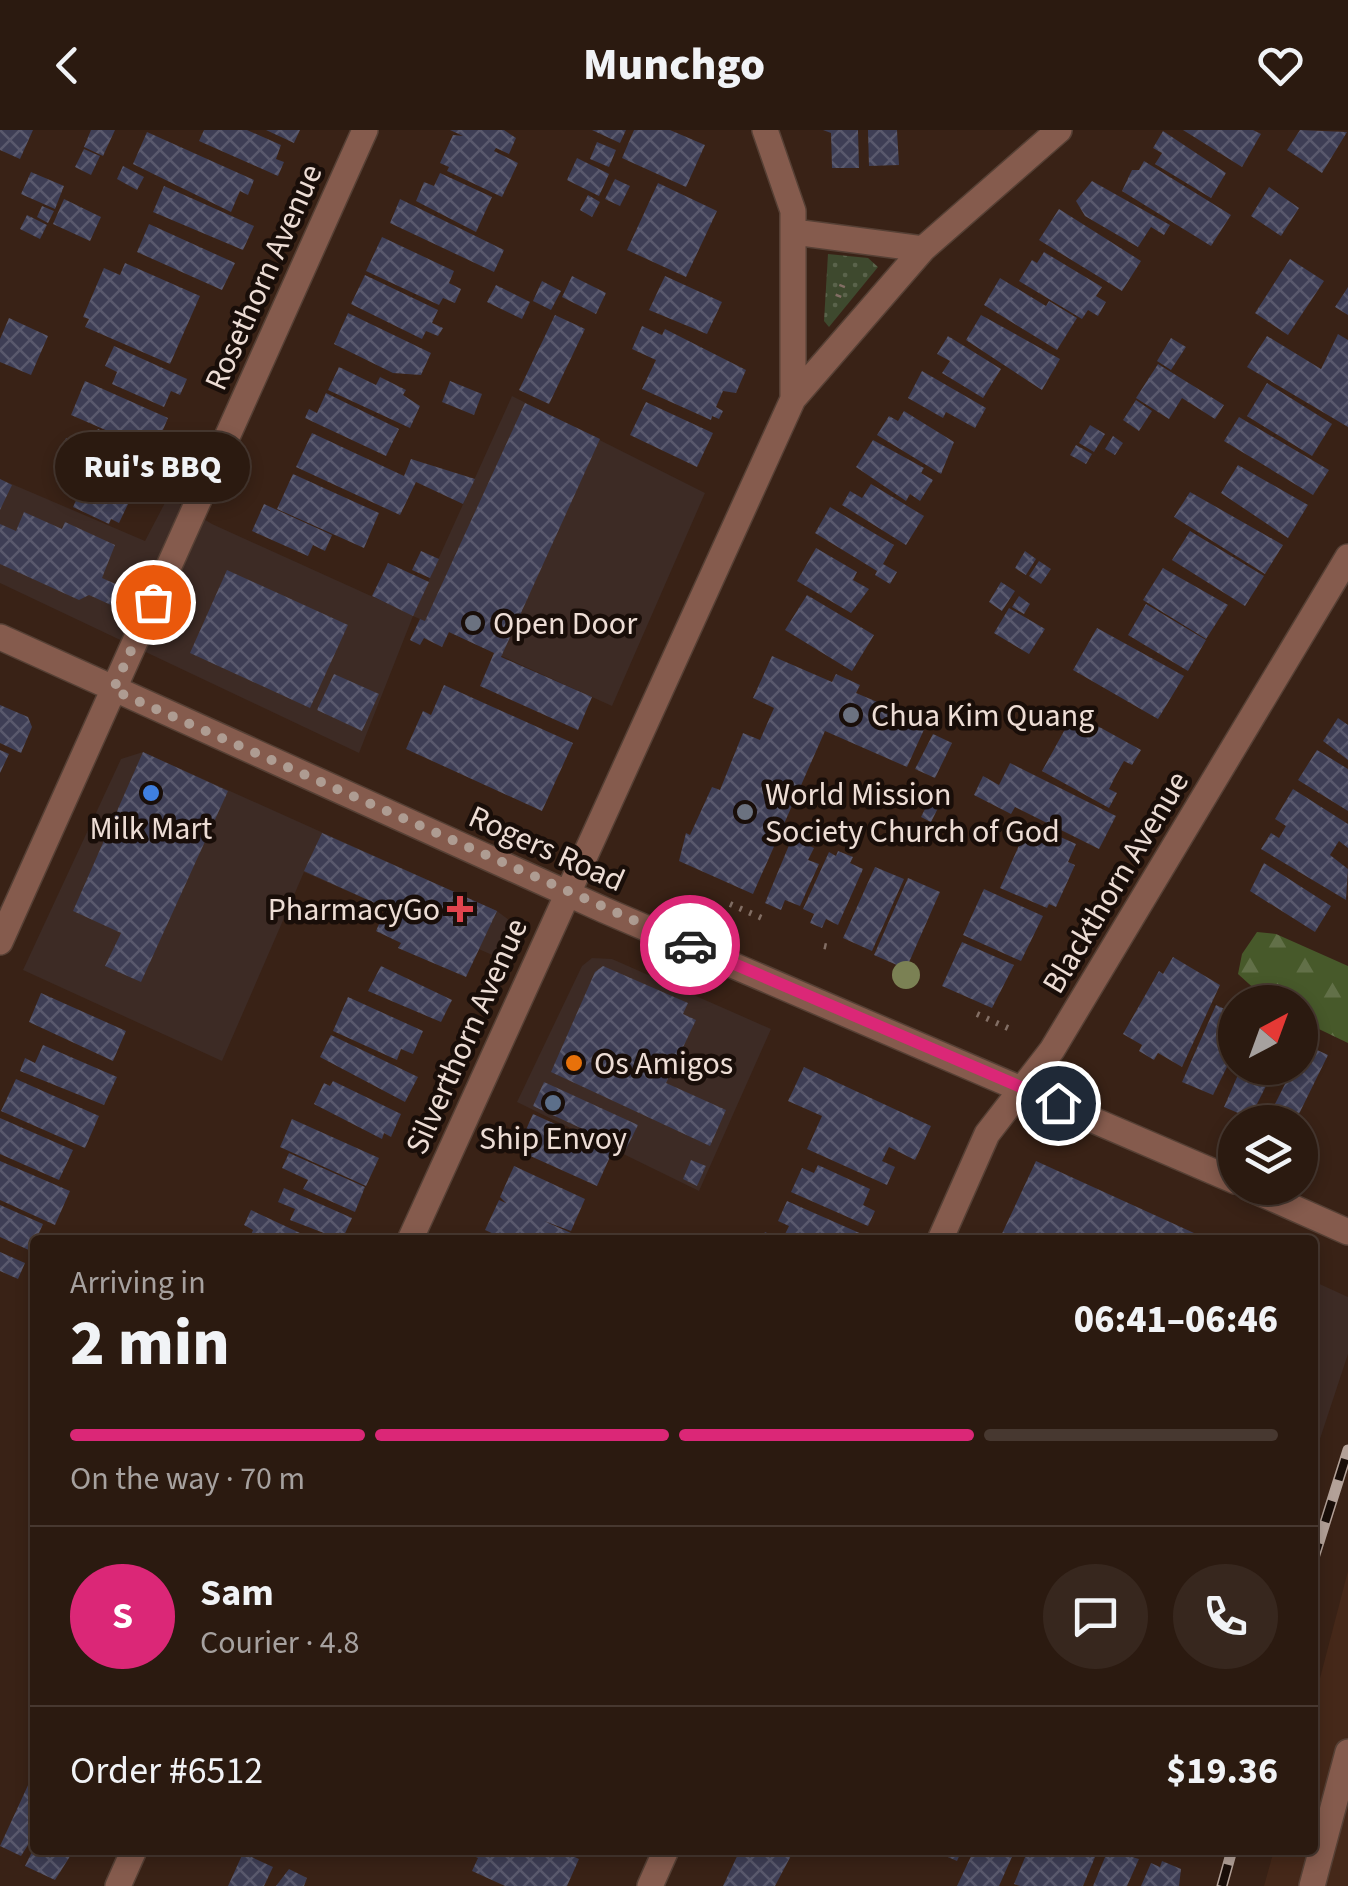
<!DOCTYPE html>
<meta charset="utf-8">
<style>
:root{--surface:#2b1a10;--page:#37271e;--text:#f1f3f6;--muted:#a6a19f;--line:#473830;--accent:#db2777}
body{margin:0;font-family:"Source Sans 3",sans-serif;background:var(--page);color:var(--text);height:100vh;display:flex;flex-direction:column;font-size:38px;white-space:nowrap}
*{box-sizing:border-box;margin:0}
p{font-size:32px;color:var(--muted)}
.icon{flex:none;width:55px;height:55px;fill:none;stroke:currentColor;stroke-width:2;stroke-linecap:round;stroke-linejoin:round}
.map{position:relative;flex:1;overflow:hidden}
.details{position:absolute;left:30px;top:1105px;width:1288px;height:620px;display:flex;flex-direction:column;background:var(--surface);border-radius:10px;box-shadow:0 5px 15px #0003,0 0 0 2px var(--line)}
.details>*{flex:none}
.needle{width:65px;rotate:41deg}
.controls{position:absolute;left:1218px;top:855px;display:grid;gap:20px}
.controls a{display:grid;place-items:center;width:100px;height:100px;border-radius:50%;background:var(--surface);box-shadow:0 5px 15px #0003,0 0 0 2px var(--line);font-size:50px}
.pin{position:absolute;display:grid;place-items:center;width:85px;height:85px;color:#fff;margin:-42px;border:5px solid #fff;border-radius:50%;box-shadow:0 2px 10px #0007}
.courier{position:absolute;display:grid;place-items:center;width:100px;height:100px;margin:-50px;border:8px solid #db2777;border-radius:50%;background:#fff;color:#222;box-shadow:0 2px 12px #0007}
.bubble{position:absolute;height:70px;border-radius:35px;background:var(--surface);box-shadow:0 5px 15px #0003,0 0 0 2px var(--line);font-size:32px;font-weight:800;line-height:70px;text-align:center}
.headline em{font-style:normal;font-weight:800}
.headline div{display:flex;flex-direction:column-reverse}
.headline{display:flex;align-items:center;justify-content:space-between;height:170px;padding:0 40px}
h1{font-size:65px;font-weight:800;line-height:75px}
.bar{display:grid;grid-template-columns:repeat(4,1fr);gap:15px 10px;align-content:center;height:120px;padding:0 40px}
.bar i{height:12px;border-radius:8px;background:var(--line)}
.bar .on{background:var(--accent)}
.bar p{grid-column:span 4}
.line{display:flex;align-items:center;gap:25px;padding:0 40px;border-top:2px solid var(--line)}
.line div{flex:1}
.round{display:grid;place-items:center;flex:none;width:105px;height:105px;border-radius:52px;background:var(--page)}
header{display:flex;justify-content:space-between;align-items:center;height:130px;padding:0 40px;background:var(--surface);font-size:45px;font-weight:800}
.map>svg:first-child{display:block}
</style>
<header><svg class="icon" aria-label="back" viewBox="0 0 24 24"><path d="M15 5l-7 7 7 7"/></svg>Munchgo<svg class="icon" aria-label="heart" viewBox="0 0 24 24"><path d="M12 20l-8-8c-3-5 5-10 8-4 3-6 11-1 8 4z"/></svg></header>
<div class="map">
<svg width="1348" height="1756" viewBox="0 0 1348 1756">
<defs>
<pattern id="grass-dots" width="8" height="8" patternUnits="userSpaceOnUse" patternTransform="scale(2.5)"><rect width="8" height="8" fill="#3e492e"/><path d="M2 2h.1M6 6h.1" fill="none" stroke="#5a634b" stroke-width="1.8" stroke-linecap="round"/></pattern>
<pattern id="forest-firs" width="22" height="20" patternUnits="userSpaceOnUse" patternTransform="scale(2.5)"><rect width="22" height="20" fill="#47592a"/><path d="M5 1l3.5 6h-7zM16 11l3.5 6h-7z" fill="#627048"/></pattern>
<pattern id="building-cross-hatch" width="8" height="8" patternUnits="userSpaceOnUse" patternTransform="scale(2.5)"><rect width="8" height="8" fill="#3e3e55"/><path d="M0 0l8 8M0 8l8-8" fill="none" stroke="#5a596d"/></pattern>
</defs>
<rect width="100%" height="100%" fill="#392216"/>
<path fill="#3d2b25" d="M512,266L705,363L612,576L413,486L359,623L0,453V349L145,411L168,367L212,394L413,485Z
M143,622L497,781L509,790V806L499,828L304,742L222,931L23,840L121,629Z
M592,828L612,829L771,899L699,1061L517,972L582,836Z
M1313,1151L1348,1167V1224L1313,1330Z"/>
<path fill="#452819" d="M1348,1441V1756H1264L1274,1720H1312L1313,1575Z"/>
<path fill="url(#grass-dots)" d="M828,124L868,128L878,137L829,197L824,191Z"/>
<path fill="url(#forest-firs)" d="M1257,802L1276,804L1348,836V913L1300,890V872H1269L1238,844L1242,824Z"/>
<path fill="url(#building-cross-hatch)" d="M0,0H33L20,29L0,20Z
M91,0H115L103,26L84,17Z
M204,0H247L281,15L276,29L284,32L278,46L199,11Z
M266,0H300L294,13Z
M450,0H504L516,8L509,24L496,18L494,21L518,33L502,67L447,41L449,37L440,33L453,5L463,6Z
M592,0H626L620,13Z
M634,0H670L705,15L686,57L622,28Z
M823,0H858L859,38H832L831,3Z
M868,0H897L899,35L869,36Z
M1183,0H1253L1261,4L1242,37Z
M1300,0L1347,2L1322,43L1287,20Z
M1163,1L1226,43L1211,68L1155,34L1162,23L1153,18Z
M147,2L254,50L248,65L240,61L231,82L133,34Z
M597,12L616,20L609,37L590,29Z
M84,19L100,26L91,45L75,37Z
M577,28L609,44L599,66L567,50Z
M1144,31L1231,85L1211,116L1122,61L1132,40H1139Z
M123,36L144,47L137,60L117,49Z
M31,42L64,56L55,79L21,64Z
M440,43L492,67L476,102L416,71L424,52L434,56Z
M615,49L630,56L620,76L605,69Z
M1092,51L1170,95L1164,105L1151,97L1138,117L1085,86L1076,71Z
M658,53L717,81L686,147L627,120Z
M164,56L254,96L243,120L153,82Z
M1269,57L1299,78L1281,106L1251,86Z
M588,65L600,72L592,87L580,80Z
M64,69L101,87L90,111L53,94Z
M400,69L504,120L494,142L390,93Z
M42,76L54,81L48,93L37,87Z
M1059,79L1141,131L1122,161L1039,110Z
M27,85L47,95L40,109L20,99Z
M149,94L235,133L222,160L137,122Z
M382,107L454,141L449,153L461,159L455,173L443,168L439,175L366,141Z
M1044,122L1102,157L1096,166L1106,172L1098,186L1088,180L1082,189L1019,151L1032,130L1037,133Z
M1290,129L1324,151L1288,205L1255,183Z
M125,133L200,166L170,234L85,197L89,189L83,187L104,138L120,145Z
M365,145L438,180L432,193L443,198L438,206L426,201L422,209L351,174Z
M572,146L606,163L596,184L562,167Z
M665,146L722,172L707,204L649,180Z
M1000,148L1046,176L1049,171L1077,188L1057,220L984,175Z
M542,151L561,161L551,180L533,171Z
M496,155L530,172L522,189L487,172Z
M1348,157V185L1335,177Z
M348,183L431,223L421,245L393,243L334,214Z
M555,185L585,199L549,274L519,260Z
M981,185L1060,229L1042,260L966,210Z
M9,188L48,206L31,245L0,232V209Z
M642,196L662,205L665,199L746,240L736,263L723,261L716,277L723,281L719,289L712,286L711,290L642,259L656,230L632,219Z
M1338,204L1348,210V297L1247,237L1267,206L1321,239Z
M948,206L1001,239L983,268L942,243L950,231L937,224Z
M1171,208L1186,217L1171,240L1157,231Z
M114,216L187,249L180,265L171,261L164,277L112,254L117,242L105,236Z
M1158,234L1224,275L1215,289L1182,268L1169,289L1136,268Z
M339,237L376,255L380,247L406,260L403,265L420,276L410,298L328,260Z
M922,241L986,278L975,298L946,282L943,288L908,268Z
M85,251L168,288L154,321L71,285Z
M450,251L482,264L474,285L442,272Z
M1267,253L1332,294L1312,326L1247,286Z
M326,263L399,299L386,326L305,288L309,279L317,283Z
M1136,270L1152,281L1139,301L1123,290Z
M646,272L713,303L697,337L630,305Z
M525,273L600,309L501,527L592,567L578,600L480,556L494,523L449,502L442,517L424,508L420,515L410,510L420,489L425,491Z
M904,281L954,312L941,344L877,305L889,286L898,291Z
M1239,287L1329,340L1313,365L1224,311Z
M1090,295L1105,304L1094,322L1079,313Z
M98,299L145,322L135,344L121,337L115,351L59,324L66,308L83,317Z
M312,303L404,346L411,329L475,349L463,374L416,352L400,385L296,337Z
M1113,306L1123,313L1115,325L1105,319Z
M873,310L924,338L921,343L933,350L920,371L910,364L906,371L856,337Z
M1076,315L1092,324L1086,334L1070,325Z
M1238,335L1308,375L1288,408L1221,363Z
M293,344L379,383L364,418L277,379Z
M0,349L12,355L0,380Z
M86,349L129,372L119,393L111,389L109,394L73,377Z
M871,354L924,386L906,415L842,375L850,361L862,368Z
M1190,362L1283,415L1265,444L1174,387Z
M264,374L332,405L325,421L313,415L308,426L252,401Z
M830,377L894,415L883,434L897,442L890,454L875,445L877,441L815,403Z
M24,382L62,399L65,392L115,415L102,448L120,456L111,475L89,465L79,470L0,434V394L16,401Z
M1190,401L1264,446L1245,476L1172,430Z
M816,418L857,442L853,450L869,459L851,483L797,451Z
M421,421L439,429L430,448L412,440Z
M1025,421L1036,429L1026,445L1015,438Z
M1039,431L1051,439L1041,454L1029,446Z
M388,433L429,452L413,486L372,466Z
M1163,438L1228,475L1206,509L1143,470Z
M227,440L348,495L310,578L190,523Z
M1001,452L1015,461L1002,481L989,472Z
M807,465L874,505L852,541L785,500Z
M1019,466L1030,474L1024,484L1012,477Z
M1146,474L1206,510L1188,541L1128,505Z
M1009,478L1045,499L1029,524L994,503Z
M1097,498L1184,546L1158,589L1073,540Z
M772,526L832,552L836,544L860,555L856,563L927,593L907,637L825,601L753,764L679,731L686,703L690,705L712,657L720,660L743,603L760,610L774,578L753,568Z
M334,544L379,564L362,601L317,580Z
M444,555L573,613L542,681L406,619L423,581L431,585Z
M0,575L28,587L32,597L21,623L0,613Z
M1074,583L1141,620L1132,635L1124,631L1116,645L1109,659L1117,663L1109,678L1042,641Z
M1338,588L1348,595V630L1323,611Z
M933,604L952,613L935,648L915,639Z
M0,620L9,624L0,643Z
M1317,620L1348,639V681L1298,650Z
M143,622L228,661L141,852L105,836L121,803L73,781Z
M1010,633L1116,686L1099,719L1015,677L1011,684L974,665L983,646L999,655Z
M1293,659L1348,694V718L1339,711L1330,725L1348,739L1346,770L1261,719L1271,703L1279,708L1286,696L1275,689Z
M929,671L939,676L931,692L921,687Z
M1029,693L1076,714L1068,732L1075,735L1056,777L1049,774L1047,778L1000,758Z
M322,703L497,781L466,847L398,818L401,813L376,801L386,778L304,741Z
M792,708L814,718L808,730L819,734L800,776L785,770L781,780L765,773Z
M838,721L853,727L850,733L863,739L838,795L826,789L822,798L810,793L814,784L803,779L829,722L836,726Z
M1264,733L1331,776L1315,802L1250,761Z
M875,737L904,749L872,821L843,808Z
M908,748L940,762L906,839L874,825Z
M984,759L1043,786L1021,831L963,805Z
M962,812L1014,835L992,878L942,856Z
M1173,827L1220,855L1182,937L1158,923L1154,930L1139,921L1142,915L1123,904L1159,841L1163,844Z
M381,836L452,870L441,892L368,861Z
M603,836L688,873L683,884L696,890L666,953L726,980L710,1016L551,942L595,842Z
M41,863L126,901L113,931L29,892Z
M348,867L423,901L413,924L401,919L397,930L333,901Z
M1216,875L1235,884V921L1213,965L1182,952Z
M331,905L418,947L405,972L320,927Z
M1304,914L1328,925L1295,992H1266L1293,938H1300Z
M43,915L117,947L104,975L20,941L25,928L35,933Z
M804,937L931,996L915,1030L889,1017L882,1031L895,1037L887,1055L807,1019L822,986L788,971Z
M1241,938H1275L1250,988L1224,977Z
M16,949L99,986L85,1018L1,981Z
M333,951L401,984L391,1007L384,1003L382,1009L314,974L324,953L330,956Z
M544,952L638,995L626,1019L533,976Z
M533,984L613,1020L597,1056L517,1020Z
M0,988L73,1020L59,1050L0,1024Z
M292,989L379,1028L366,1056L280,1017Z
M289,1023L365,1057L355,1082L303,1059L308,1050L282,1038Z
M691,1030L706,1036L697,1056L683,1049Z
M0,1031L70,1061L55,1095L0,1070Z
M1036,1031L1194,1103L1191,1110H999Z
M818,1035L870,1059L863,1075L875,1081L868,1096L791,1062L802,1038L814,1043Z
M514,1036L585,1069L571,1101L544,1091L571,1103L568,1110H507L485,1100L499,1070L506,1073L500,1067Z
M284,1058L352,1088L342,1110L290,1090L295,1079L278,1072Z
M787,1071L864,1105L862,1110H761L765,1102L782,1110L789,1096L778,1091Z
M0,1075L43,1094L31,1121L0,1107Z
M251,1080L315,1110H249L253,1100L244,1095Z
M0,1122L25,1133L18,1149L0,1141Z
M35,1640V1704L21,1726L0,1716Z
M33,1720H74L55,1750L25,1736Z
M460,1720H560L579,1729L567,1756H505L472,1741L478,1728Z
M740,1720H794L775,1756H723Z
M932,1720H962L957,1731Z
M974,1720H1015L999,1756H957Z
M1028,1720H1098L1083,1756H1020L1014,1754Z
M1108,1720L1139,1729L1127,1756H1093Z
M243,1723L273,1737L264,1756H228Z
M1162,1731L1181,1739L1179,1756H1141L1151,1733L1160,1737Z
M289,1739L307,1748L304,1756H276Z"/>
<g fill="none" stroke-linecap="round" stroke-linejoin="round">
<g stroke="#564035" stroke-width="28">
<path id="minor" d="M794,102L923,119
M793,269L923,119L1059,0
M0,507L604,780L1235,1051
M0,812L365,0
M1249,1058L1348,1102
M410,1110L793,269V81L765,0
M940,1110L987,1004L1052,920L1348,427
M118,1756L134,1720
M650,1756L666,1720
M1312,1756L1348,1622"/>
</g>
<path stroke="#826e64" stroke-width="6" stroke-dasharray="2.5 8" stroke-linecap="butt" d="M838,167L844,151
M730,774L762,788
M824,816L833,818
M977,884L1010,899"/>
<use href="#minor" stroke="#855b4d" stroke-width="25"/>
<g stroke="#b3a198" stroke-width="11">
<path id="rail" d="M1312,1434L1348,1320
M1222,1756L1232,1720"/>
</g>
<use href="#rail" stroke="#190e09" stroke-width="8" stroke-dasharray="22" stroke-linecap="butt"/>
</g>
<circle fill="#7b8154" cx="906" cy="845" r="14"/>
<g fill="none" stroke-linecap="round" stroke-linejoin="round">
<path stroke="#ae9c92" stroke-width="10" stroke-dasharray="0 18" d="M153,472L113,560L690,815"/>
<path stroke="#db2777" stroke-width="12" d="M690,815L1058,973"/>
</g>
<g fill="#6b7280" stroke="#190e09" stroke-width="4">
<circle cx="473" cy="493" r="10"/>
<circle cx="851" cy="585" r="10"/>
<circle cx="745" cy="682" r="10"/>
</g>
<circle fill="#3f7fe0" stroke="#190e09" stroke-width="4" cx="151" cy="663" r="10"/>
<path fill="#e0444e" stroke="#190e09" stroke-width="4" d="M455 764h10v10h10v10h-10v10h-10v-10h-10v-10h10z"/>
<circle fill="#e8710a" stroke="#190e09" stroke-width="4" cx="574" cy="933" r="10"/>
<circle fill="#5c6f8a" stroke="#190e09" stroke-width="4" cx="553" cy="973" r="10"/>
<g text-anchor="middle" stroke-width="9" stroke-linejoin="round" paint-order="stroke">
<g font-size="32" fill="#edddd5" stroke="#190e09">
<text transform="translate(263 147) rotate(-66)" y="11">Rosethorn Avenue</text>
<text transform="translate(547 718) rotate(24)" y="11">Rogers Road</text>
<text transform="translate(1115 752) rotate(-59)" y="11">Blackthorn Avenue</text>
<text transform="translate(466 906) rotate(-66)" y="11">Silverthorn Avenue</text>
</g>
<g font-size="32" fill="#edddd5" stroke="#190e09" text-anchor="start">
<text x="493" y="504">Open Door</text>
<text x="871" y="596">Chua Kim Quang</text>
<text x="765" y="675">World Mission<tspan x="765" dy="37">Society Church of God</tspan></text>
<text x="151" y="709" text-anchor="middle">Milk Mart</text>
<text x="440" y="790" text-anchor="end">PharmacyGo</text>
<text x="594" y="944">Os Amigos</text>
<text x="553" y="1019" text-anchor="middle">Ship Envoy</text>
</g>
</g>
</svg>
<div class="controls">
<a><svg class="needle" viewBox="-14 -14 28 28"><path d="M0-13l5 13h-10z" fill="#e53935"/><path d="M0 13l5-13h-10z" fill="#a6a19f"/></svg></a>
<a><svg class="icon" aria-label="layers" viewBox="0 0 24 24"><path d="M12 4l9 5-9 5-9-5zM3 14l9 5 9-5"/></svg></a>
</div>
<div class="pin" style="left:153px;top:472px;background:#ea580c"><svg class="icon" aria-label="bag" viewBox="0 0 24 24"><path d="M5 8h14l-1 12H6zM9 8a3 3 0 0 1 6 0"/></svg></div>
<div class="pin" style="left:1058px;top:973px;background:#1f2937"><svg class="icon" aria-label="home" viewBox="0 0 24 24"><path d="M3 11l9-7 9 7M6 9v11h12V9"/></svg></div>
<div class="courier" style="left:690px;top:815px"><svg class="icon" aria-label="car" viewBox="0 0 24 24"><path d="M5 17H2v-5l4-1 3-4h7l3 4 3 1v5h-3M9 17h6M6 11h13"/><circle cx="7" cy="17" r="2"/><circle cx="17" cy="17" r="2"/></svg></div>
<div class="bubble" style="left:55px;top:302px;width:195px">Rui's BBQ</div>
<section class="details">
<div class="headline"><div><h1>2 min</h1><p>Arriving in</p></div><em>06:41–06:46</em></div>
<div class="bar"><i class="on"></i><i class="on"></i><i class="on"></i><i></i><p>On the way · 70 m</p></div>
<div class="line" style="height:180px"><b class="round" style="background:var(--accent);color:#fff">S</b><div><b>Sam</b><p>Courier · 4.8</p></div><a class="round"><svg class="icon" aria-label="chat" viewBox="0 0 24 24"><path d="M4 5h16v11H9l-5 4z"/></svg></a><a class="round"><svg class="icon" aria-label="phone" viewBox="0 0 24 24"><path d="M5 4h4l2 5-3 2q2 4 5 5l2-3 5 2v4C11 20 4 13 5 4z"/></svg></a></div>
<div class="line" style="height:130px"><div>Order #6512</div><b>$19.36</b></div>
</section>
</div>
